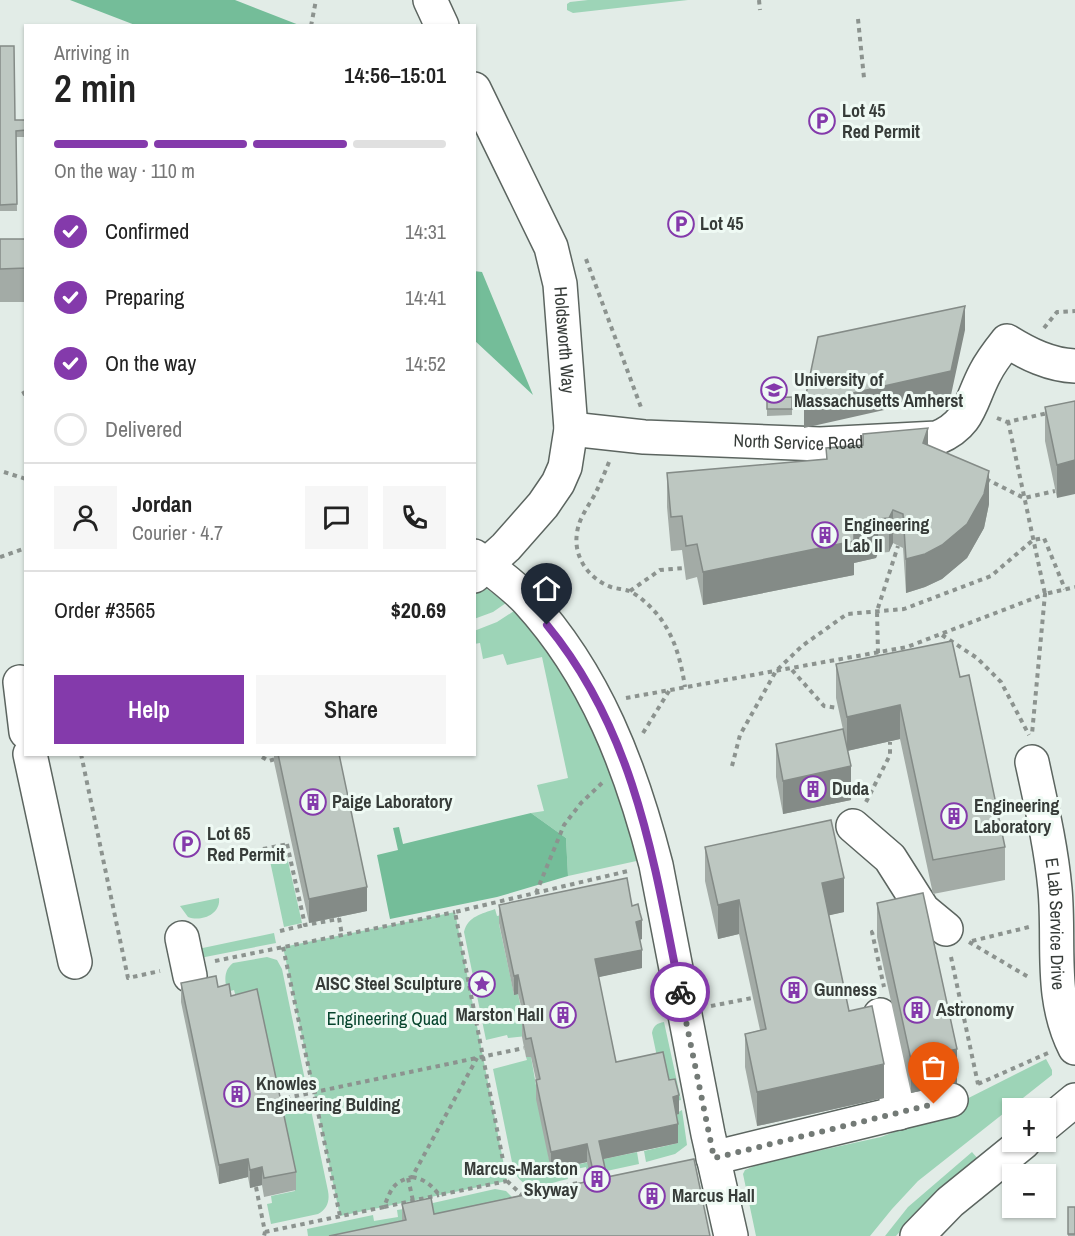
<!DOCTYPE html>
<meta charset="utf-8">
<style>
:root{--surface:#fff;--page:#f6f6f6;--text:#222;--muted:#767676;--line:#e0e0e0;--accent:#843aab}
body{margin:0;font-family:"Archivo Narrow",sans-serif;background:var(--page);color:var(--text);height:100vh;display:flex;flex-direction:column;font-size:22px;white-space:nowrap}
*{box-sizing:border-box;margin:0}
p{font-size:20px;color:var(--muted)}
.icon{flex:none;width:33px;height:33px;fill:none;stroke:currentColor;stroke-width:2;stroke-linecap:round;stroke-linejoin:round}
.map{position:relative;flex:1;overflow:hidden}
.sheet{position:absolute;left:24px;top:24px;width:452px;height:732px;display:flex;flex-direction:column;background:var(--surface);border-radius:0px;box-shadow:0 2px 4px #0004}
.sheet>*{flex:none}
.controls{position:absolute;left:1002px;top:1098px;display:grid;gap:12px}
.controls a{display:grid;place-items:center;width:54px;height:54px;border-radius:0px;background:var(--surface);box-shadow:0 2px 4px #0004;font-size:30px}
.pin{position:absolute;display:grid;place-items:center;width:51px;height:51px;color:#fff;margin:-62px -26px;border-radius:50% 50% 50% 0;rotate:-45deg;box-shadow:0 0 6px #0007}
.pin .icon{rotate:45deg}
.courier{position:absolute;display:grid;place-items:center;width:60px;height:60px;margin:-30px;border:4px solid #843aab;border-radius:50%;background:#fff;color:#222;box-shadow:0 2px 8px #0007}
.summary em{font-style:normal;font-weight:600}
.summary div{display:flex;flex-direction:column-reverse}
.summary{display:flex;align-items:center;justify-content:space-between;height:102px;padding:0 30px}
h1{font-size:39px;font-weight:600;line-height:45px}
.bar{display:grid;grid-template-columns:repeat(4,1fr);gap:9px 6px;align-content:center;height:72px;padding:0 30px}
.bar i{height:8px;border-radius:4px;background:var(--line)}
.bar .active{background:var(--accent)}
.bar p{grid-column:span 4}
.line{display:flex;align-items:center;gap:15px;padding:0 30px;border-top:2px solid var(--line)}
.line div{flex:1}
.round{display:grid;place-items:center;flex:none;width:63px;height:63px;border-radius:0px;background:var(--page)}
ol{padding:0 30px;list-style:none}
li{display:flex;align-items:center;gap:18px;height:66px}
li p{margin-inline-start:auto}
li .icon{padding:6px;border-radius:50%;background:var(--accent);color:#fff;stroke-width:4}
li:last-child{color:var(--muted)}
li i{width:33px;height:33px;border:3px solid var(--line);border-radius:50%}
.cta{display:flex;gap:12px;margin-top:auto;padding:12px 30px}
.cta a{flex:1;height:69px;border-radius:0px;background:var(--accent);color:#fff;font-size:24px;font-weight:600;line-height:69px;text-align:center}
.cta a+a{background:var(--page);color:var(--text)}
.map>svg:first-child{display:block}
</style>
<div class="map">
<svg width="1075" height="1236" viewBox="0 0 1075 1236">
<rect width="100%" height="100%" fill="#e2ece7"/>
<path fill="#9dd4b7" d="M588,0H688L573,13L567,10V4L570,2Z
M487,589L506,603L493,612L474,619V594L480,590Z
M514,611L533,629L573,688L611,768L641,860L568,876L566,838L531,813L544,811L537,785L568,778L542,657L507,665L503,654L483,659L480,643L474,644V631L497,622Z
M286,852L302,923L284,927L270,861L279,859L278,854Z
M219,898C221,915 201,922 188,917L180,906Z
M495,909L497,916L514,912L499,924L514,994H518L527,1036L508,1038L507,1035L486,1040L464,932C468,916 482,914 495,909Z
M455,912L507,1181L340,1216L283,947Z
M274,933L276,943L200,958L198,949Z
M267,957L277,960L282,969L305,1080L273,1087L240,1012L234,990L227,992C225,981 223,971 233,963Z
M664,1022L681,1100L676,1101L660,1071L652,1033C653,1026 657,1023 664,1022Z
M526,1057H531L551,1170L637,1152L639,1164L588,1175L586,1167L566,1171L568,1179C545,1184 522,1196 513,1167L493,1069L527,1060Z
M1046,1059L1052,1070V1075L918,1181L892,1209L870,1236H756L743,1174L745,1170L759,1164L881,1137L923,1121Z
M310,1105L328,1191C330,1201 327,1209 318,1214L271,1224L267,1204L272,1203L271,1196L295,1191L279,1112Z
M682,1110L687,1145L675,1154L646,1162L644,1151L678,1143L673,1115Z
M972,1152L978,1159L921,1208L896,1236H885L908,1207Z
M495,1189L506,1191L514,1199L434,1232L424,1205Z
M404,1209L406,1222L336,1236H308L307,1229L373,1215L374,1221L398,1217L397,1210Z"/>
<path fill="#74bd99" d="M70,0H235L299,25H135Z
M474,271L482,272L533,395L474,340Z
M531,813L566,838L568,876L497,897L390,919L377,855L398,850L393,828L399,827L403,844Z"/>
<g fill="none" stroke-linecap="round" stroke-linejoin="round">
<g stroke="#5c6560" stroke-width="36">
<g id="minor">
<path d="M430,0L442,26"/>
<path id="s1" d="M474,89L551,247L560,284L571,429L565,467L558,483L543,505L506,547L474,576"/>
<path id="s2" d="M571,429L644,437L820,444L937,438C971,424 970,401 985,373C991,361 999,351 1007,341C1028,354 1050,365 1075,366"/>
<path d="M474,556C492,570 512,584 527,600C596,675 631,768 656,865L708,1134L731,1236"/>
<path d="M20,682L26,732"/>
<path d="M30,754L75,962"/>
<path id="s3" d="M1032,762C1041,804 1051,846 1055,889C1060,944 1049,997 1075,1048"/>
<path d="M853,826L890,858L923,910L946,929"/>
<path d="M182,938L190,976"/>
<path d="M880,1015L899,1113"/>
<path d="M713,1158L951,1100"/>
</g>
</g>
<g stroke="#5c6560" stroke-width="36">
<path id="major" d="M1046,1124L1075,1100
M917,1236L950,1202L1024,1142"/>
</g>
<path stroke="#8c938f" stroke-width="4" stroke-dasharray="4.5 4.5" stroke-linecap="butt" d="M759,0L760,10
M858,19L864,78
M311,26L316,0
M586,259L642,410
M1044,328L1057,312L1075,311
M23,391L26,397
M997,418L1007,422L1048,413
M1008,421L1045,594L1075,587
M609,462C605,472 601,482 596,492C589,506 579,517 577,533C573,557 589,579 611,587C617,589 624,589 629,591C634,593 641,598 645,602C671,624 680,654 685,687
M4,472L26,479
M986,479L1024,498L1055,491
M0,557L26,548
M630,591L660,570L684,568
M942,635L977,658L1001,682L1029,735
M878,653L877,611L898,546
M792,670L824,706L838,708
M626,698L907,647L1045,594L1032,734
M643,733L669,691
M81,754L128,978L160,971
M262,757L269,761L278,758
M732,766L740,735L776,671L802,646L847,614L904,609L991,576L1033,540L1044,538L1065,589
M866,802L890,755V742
M287,844L305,925L339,919
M263,849L288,844
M536,893L564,825L581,803L602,783
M339,918L342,935
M882,929L872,932L884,987
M280,931L305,925
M972,941L1029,927
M969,942L1030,978
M283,947L340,1216
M951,957L978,1084
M215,961L455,912
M711,1006L752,998
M978,1084L1048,1053
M277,1100L524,1048
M412,1177C424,1179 432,1185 439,1195L507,1181L455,912L628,871
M408,1178L413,1201
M507,1181L521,1194L578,1183
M256,1187L265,1232L264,1236
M384,1207L439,1195
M265,1232L384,1207C391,1189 393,1182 412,1177L477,1058"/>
<use href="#minor" stroke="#fff" stroke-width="33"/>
<use href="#major" stroke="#fff" stroke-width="33"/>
</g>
<path fill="#a3aba6" d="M0,46L15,120H26V137H16L17,211H0Z
M0,239H26V302H0Z
M792,397V415L767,416V398Z
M1075,401L1057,498L1045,441V407Z
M863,434L928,445L989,504L984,528L967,558L942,579L925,587L906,593L903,548L893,543L889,552L878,553L876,558L854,563V575L703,605L697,577L686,580L682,550L671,551L667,507V473L826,459V448L863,445Z
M836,664L960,677L1005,847V880L933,894L900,739L847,751L851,800L783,814L776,777V744L846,743L836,698Z
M274,754H339L367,911L309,923L274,762Z
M705,847L844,912L829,915L849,1011L884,1098L757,1126L745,1067V1034L760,1030L739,934L718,939L705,881Z
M877,903L957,1083L911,1093L877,937Z
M499,905L632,906L642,939L640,940L642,968L598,977L616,1062L669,1080L679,1114L676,1115L678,1143L603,1159L607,1177L402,1221V1204L434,1214L591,1180L587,1162L551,1170L536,1099V1080L531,1057H526L522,1037V1018H524L518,994L514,995L499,923Z
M181,983L218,987L231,996L296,1172V1190L264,1197L262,1185L250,1188L248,1177L219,1184L181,1002Z
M1068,1207H1075V1236H1068Z"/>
<path fill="#848b87" d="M965,306V330L951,395L804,428V404Z
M928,428V462L923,443Z
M1075,460V494L1057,498V465Z
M989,471V504L984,528L967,558L942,579L925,587L906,593V559Z
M893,510V543L889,552V518Z
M878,519V553L876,558L854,563V575L703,605V572Z
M900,705V739L847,751V717Z
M851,766V800L783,814V781Z
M844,878V912L822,917V883Z
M367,887V911L309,923V899Z
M739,900V934L718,939V905Z
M642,920V939L636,940V922Z
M642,950V968L595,978V959Z
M518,975V994L514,995V976Z
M957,1049V1083L911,1093V1060Z
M884,1064V1098L757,1126V1092Z
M679,1095V1114L673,1115V1097Z
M678,1124V1143L599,1160V1141Z
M587,1144V1162L551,1170V1152Z
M248,1159V1177L219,1184V1165Z
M262,1167V1185L250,1188V1170Z"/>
<path fill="#bdc7c1" stroke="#848b87" stroke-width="1.5" d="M0,46H14L15,120H26V130L16,131L17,204L0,205Z
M0,239H26V268L0,269Z
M965,306L951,371L804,404L818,337Z
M792,397V409H767V398Z
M1075,401V460L1057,465L1045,407Z
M928,428L923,443L989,471L984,494L967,524L942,545L925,554L906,559L903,514L893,510L889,518L878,519L876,525L854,529V541L703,572L697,544L686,546L682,516L671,517L667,473L827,459L826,448L863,445V434Z
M952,641L960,677L969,675L1005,847L933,860L900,705L847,717L836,664Z
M843,729L851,766L783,781L776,744Z
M278,754H339L367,887L309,899Z
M831,820L844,878L822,883L849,1011L872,1006L884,1064L757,1092L745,1034L766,1029L739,900L718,905L705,847Z
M627,878L632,906L638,904L640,913L642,920L636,922L642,950L595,959L616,1062L663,1052L669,1080L675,1079L679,1095L673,1097L678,1124L599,1141L607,1177L694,1159L710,1236H329L406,1220L402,1204L431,1198L434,1214L595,1180L587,1144L551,1152L536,1080L540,1079L531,1038L526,1039L522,1018L527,1017L518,975L514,976L499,905Z
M923,893L957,1049L911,1060L877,903Z
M216,976L218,987L229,984L231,996L257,989L296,1172L264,1178L262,1167L250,1170L248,1159L219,1165L181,983Z
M1068,1207H1075V1234H1068Z"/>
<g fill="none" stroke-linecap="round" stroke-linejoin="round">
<path stroke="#737a76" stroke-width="6" stroke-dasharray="0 10.8" d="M680,992L714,1158L934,1104"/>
<path stroke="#843aab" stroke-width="8" d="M547,625C635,732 654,861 680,992"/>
</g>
<defs>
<g id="parking-ring" transform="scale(1.35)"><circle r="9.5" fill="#effaf4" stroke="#843aab" stroke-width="1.5"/><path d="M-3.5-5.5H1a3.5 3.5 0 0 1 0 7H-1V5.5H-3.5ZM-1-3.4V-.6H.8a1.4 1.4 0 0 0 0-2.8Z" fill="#843aab"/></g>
<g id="university-ring" transform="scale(1.35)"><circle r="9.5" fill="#effaf4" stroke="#843aab" stroke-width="1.5"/><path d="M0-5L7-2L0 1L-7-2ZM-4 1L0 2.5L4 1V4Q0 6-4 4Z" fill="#843aab"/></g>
<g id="building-ring" transform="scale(1.35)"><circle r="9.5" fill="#effaf4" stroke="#843aab" stroke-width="1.5"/><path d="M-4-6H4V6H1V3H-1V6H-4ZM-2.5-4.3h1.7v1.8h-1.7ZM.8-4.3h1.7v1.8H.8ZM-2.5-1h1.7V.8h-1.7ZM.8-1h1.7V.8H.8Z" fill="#843aab"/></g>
<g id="sight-ring" transform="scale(1.35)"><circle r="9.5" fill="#effaf4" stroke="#843aab" stroke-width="1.5"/><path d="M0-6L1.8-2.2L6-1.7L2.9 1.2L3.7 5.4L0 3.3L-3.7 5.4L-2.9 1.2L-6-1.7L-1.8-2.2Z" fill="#843aab"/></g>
</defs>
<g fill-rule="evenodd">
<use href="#parking-ring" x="822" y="121"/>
<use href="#parking-ring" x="681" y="224"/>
<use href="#university-ring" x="774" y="390"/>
<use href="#building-ring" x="825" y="535"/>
<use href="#building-ring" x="813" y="789"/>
<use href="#building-ring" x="313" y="802"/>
<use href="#building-ring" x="954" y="816"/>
<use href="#parking-ring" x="187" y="844"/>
<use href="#sight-ring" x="482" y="984"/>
<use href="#building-ring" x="794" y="990"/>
<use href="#building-ring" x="917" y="1010"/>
<use href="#building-ring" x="563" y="1015"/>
<use href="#building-ring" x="237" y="1094"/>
<use href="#building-ring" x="597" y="1179"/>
<use href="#building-ring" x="652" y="1196"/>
</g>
<g text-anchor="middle" stroke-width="6" stroke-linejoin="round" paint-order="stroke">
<g font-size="18" font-weight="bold" fill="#373c39" stroke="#effaf4" text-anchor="start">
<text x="842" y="117">Lot 45<tspan x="842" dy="21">Red Permit</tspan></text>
<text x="700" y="230">Lot 45</text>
<text x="794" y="386">University of<tspan x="794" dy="21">Massachusetts Amherst</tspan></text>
<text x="844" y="531">Engineering<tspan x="844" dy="21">Lab II</tspan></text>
<text x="832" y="795">Duda</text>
<text x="332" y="808">Paige Laboratory</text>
<text x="974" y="812">Engineering<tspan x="974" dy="21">Laboratory</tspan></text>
<text x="207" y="840">Lot 65<tspan x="207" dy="21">Red Permit</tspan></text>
<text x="462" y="990" text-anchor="end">AISC Steel Sculpture</text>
<text x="814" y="996">Gunness</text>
<text x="936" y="1016">Astronomy</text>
<text x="544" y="1021" text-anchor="end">Marston Hall</text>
<text x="256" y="1090">Knowles<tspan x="256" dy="21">Engineering Bulding</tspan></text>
<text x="578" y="1175" text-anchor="end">Marcus-Marston<tspan x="578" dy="21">Skyway</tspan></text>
<text x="672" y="1202">Marcus Hall</text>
</g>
<g font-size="18" fill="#373c39" stroke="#effaf4">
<text dy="6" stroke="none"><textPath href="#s1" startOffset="270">Holdsworth Way</textPath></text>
<text dy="6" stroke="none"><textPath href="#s2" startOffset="228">North Service Road</textPath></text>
<text dy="6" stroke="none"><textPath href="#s3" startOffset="164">E Lab Service Drive</textPath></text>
</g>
<g font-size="18" fill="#07452e" stroke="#effaf4">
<text x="387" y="1025">Engineering Quad</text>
</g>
</g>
</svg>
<div class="controls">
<a>+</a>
<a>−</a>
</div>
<div class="pin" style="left:934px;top:1104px;background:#ea580c"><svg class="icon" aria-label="bag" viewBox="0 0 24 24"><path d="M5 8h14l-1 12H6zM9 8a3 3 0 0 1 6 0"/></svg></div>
<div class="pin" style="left:547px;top:625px;background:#1f2937"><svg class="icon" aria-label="home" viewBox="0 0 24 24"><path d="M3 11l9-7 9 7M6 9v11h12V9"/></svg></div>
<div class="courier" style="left:680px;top:992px"><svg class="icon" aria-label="bike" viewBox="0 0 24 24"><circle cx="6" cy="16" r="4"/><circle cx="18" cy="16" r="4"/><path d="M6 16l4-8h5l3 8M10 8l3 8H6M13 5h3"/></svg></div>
<section class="sheet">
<div class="summary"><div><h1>2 min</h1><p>Arriving in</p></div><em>14:56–15:01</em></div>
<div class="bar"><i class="active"></i><i class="active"></i><i class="active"></i><i></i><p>On the way · 110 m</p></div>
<ol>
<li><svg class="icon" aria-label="check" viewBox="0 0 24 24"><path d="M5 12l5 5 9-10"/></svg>Confirmed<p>14:31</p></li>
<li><svg class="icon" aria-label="check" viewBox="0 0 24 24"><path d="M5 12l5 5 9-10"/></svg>Preparing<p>14:41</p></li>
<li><svg class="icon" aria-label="check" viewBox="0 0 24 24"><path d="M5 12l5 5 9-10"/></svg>On the way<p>14:52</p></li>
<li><i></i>Delivered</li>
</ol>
<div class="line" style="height:108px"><a class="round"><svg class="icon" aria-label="person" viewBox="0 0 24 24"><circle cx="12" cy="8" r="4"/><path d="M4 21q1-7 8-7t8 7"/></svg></a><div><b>Jordan</b><p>Courier · 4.7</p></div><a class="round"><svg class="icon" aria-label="chat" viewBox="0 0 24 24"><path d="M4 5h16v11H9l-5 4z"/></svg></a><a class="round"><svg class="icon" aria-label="phone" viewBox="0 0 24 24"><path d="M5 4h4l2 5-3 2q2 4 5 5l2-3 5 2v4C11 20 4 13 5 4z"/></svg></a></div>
<div class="line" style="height:78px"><div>Order #3565</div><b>$20.69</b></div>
<div class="cta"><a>Help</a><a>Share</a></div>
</section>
</div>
